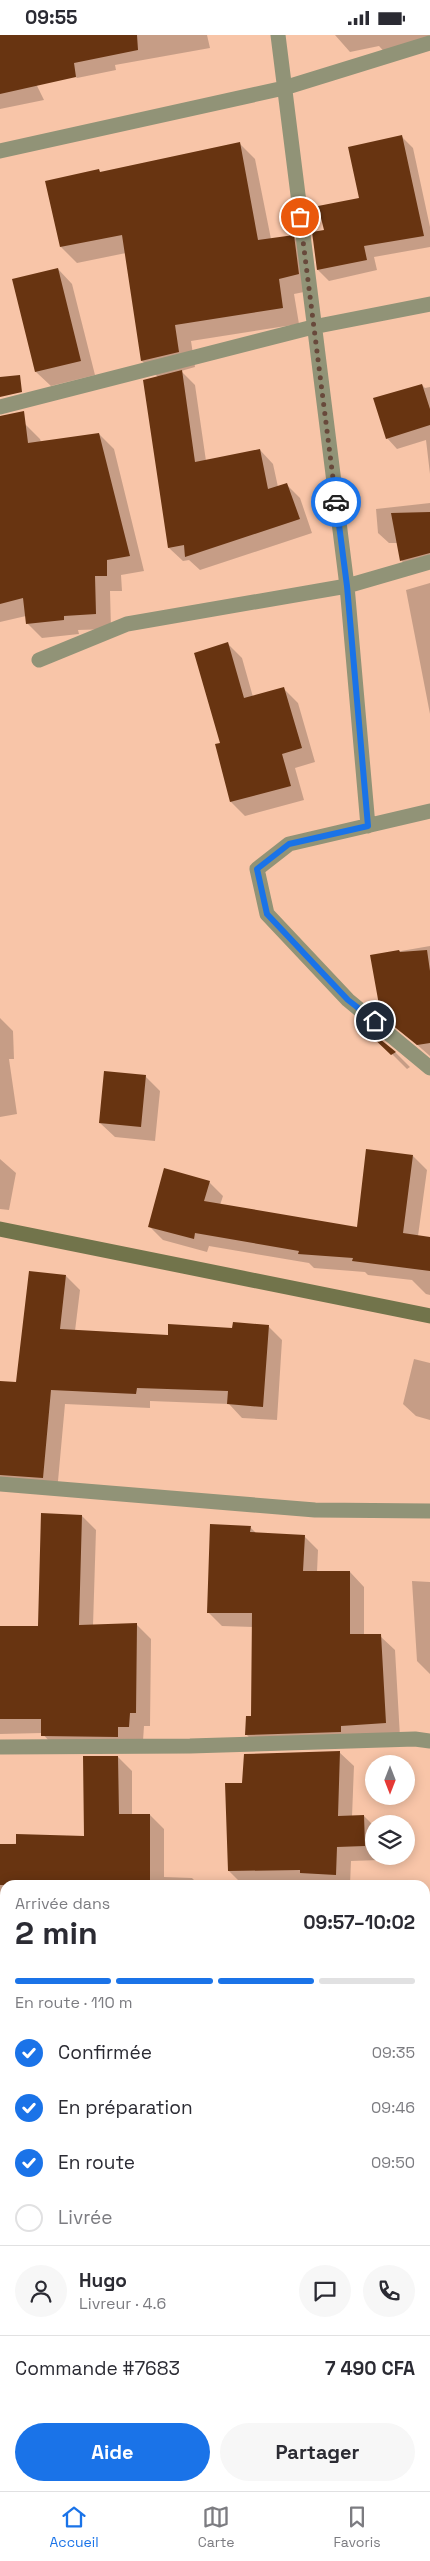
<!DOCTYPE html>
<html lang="fr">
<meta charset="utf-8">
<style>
:root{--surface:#fff;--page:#f7f7f7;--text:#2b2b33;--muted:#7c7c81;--line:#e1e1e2;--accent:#1a73e8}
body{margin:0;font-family:"Space Grotesk",sans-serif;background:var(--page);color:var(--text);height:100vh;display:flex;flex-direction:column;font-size:19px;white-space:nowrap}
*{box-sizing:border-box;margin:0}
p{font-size:16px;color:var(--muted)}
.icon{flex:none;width:28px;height:28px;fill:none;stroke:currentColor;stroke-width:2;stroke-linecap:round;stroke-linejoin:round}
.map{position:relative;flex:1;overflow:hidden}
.drawer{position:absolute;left:0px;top:1845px;width:430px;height:611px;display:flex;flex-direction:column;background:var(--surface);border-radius:15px 15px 0 0;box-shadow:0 2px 12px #0003}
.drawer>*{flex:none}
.needle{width:32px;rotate:180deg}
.fabs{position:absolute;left:365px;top:1720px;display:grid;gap:10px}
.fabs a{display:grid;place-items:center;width:50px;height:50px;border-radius:50%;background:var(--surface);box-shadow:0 2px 12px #0003;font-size:25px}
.pin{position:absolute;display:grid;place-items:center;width:42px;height:42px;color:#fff;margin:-21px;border:2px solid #fff;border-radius:50%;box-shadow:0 1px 5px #0007}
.courier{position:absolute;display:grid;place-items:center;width:50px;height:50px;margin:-25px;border:4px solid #1a73e8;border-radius:50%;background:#fff;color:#222;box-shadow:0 1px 6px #0007}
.headline em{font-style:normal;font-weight:800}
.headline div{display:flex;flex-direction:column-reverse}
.headline{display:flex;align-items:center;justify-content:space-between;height:85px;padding:0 15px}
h1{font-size:32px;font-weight:800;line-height:38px}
.bar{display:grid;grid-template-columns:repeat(4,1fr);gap:8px 5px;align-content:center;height:60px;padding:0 15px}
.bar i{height:6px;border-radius:4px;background:var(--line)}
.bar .current{background:var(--accent)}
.bar p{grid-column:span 4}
.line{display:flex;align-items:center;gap:12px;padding:0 15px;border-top:1px solid var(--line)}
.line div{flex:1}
.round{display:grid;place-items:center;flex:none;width:52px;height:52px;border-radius:26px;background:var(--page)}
ol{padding:0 15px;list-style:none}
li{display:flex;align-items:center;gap:15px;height:55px}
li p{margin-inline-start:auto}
li .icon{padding:5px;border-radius:50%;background:var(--accent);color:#fff;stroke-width:4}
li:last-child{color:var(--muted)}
li i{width:28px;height:28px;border:2px solid var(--line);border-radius:50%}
.primary-button{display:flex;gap:10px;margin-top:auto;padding:10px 15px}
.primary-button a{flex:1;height:58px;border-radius:30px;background:var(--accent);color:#fff;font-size:20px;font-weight:800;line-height:58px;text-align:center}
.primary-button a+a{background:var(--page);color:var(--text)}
.status{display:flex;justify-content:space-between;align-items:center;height:35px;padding:0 25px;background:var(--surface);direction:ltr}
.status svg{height:14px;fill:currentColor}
.tabs{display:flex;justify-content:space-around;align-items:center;height:70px;border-top:1px solid var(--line);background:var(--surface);font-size:14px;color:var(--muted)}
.tabs a{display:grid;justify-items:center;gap:2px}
.tabs .current{color:var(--accent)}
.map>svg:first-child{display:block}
</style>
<div class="status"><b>09:55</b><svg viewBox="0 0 49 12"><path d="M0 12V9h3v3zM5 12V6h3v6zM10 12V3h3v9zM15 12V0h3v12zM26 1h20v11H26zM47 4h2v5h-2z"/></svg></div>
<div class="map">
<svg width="430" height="2456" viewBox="0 0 430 2456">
<rect width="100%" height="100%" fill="#f8c5a8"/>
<path fill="#0003" d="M0,0H12L44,65L0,74Z
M57,0H207L210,13L115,30L116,35L77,43L63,29Z
M335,0H430V4L391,24L379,11L350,17Z
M402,102L413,113L430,192V212L374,222L377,235L329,246L318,235L314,198L325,196L360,164Z
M239,108L255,124L271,204L293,201L309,217L314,255L294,259L299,289L191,306L195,332L181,336L195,350L206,426L260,415L273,429L278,452L286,449L300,463L312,498L200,535L189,525L183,526L169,513L158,342L142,326L126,218L77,228L61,212L77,145Z
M58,234L72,249L95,340L51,351L36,337Z
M422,350L425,353L430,352V439L426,405L397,414L387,403Z
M25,389L40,404L41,407L99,399L114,414L144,536L121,540L122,556H110L111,594L78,595L79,599L42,603L27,588L26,581L0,587V393Z
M430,468V531L411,536L401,525L398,508H389L378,498L376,474Z
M430,548V679L406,555Z
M228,609L242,623L253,662L284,654L298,668L315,727L295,733L304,765L245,781L231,767L216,710L221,709Z
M430,911V1021L383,980L372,921Z
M0,983L13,996L14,1024H9L17,1079L0,1082Z
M370,997L396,1018L410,1032L407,1034Z
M145,1041L160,1056L155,1106L115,1102L100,1088Z
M413,1121L427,1135L418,1201L430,1203V1260L426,1259L412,1245L368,1240L365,1237L314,1233L309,1228L209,1211L207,1217L163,1205L149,1191L209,1147L223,1161L220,1170L358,1193Z
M0,1124L16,1138L9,1175L0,1174Z
M66,1241L80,1255L75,1296L169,1301L268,1291L282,1305L277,1385L242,1383L229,1369L150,1366V1373L65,1369L57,1457L0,1455V1347L17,1348Z
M414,1324L430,1328V1385L416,1381L403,1369Z
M82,1481L96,1495L93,1591L137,1590L151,1604L150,1691H144L143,1706L56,1714L42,1698L0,1699V1592H40Z
M250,1492L257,1499L304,1501L318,1515L317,1537H350L364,1552V1601H380L395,1615L400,1702L260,1714L246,1699L252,1682L253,1592L222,1591L208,1577Z
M412,1546L430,1547V1639L417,1626Z
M339,1717L354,1731L352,1782L364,1781L374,1791V1821H379V1825L351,1826L350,1850H243L229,1836L243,1749Z
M118,1722L132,1736V1780H150L164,1794V1842L192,1843L199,1850H5V1954H0V1810L85,1803Z
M0,2025H5V2103H0Z
M425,2090H430V2343H425Z"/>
<path fill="#683411" d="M0,0H137L138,15L74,28L76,42L0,59Z
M402,100L424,201L364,211L367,225L317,235L312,197L324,195L318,171L359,163L348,112Z
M240,107L258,205L294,200L299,239L279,244L283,273L175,290L179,317L141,326L122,200L60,212L45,146L99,134L100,137Z
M58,233L81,326L35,337L12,244Z
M182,335L195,427L260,414L268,454L287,448L300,484L185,522L184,510L168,513L143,345Z
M20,340L22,357L0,362V342Z
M422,349L430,374V390L386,404L373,363Z
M24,376L28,408L99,398L130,521L107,525V541H95L96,579L64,581V585L26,589L23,563L0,569V381Z
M430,477V518L400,526L391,478Z
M228,607L244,663L284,652L302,713L282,719L291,751L230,767L215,709L220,708L194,618Z
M399,915L400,917L427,915L430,936V1008L417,1010L381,981L370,920Z
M370,996L396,1017L391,1020L368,998Z
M104,1036L146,1040L141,1092L99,1088Z
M366,1114L413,1120L403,1198L430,1202V1236L352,1226L353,1223L298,1219L299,1216L195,1198L194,1204L148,1192L164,1133L210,1146L204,1166L357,1192Z
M29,1236L66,1240L60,1294L168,1300V1289L232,1293L233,1287L269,1290L263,1372L227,1369L228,1356L137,1353L136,1359L51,1355L43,1443L0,1440V1346L16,1347Z
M41,1478L82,1480L79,1590L137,1588L136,1678H130L129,1692H118V1702L41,1701V1684H0V1591H38Z
M210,1489L251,1491L250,1497L305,1500L303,1536H350V1599H381L386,1688L341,1691V1697L245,1700L246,1681H251L252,1578H207Z
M340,1716L338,1781L364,1780L365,1811L337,1812L336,1840L300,1838V1835L228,1836L225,1748H242L244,1719Z
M83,1721H118L119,1779H150V1850H0V1809H16V1799L84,1801Z"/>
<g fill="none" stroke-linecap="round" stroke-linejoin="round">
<path stroke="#919377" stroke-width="15" d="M278,0L347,551L368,791
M0,116L284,53L430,8
M0,372L313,292L430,269
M39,625L127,589L347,551L430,527
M430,776L289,809L257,834L267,879L348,965L430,1033
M0,1449L315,1475L430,1476
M0,1712L190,1711L415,1704L430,1706
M0,1949L5,1950
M425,1967H430
M0,2197H5
M425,2209H430
M0,2433H5
M425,2442H430"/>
<path stroke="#72744b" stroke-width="15" d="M0,1194L430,1281"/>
</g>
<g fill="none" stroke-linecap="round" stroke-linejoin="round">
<path stroke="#68493b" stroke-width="5" stroke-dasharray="0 9" d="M300,182L336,467"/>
<path stroke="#1a73e8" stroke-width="6" d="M336,467L347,551L368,791L289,809L257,834L267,879L348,965L375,986"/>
</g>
</svg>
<div class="fabs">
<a><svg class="needle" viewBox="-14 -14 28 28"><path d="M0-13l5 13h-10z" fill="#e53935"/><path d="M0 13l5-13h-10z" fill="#7c7c81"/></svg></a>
<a><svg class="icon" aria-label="layers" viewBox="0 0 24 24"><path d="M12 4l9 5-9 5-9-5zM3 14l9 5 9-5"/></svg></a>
</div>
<div class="pin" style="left:300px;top:182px;background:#ea580c"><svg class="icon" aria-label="bag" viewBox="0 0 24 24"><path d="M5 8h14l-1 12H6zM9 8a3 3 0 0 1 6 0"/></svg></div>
<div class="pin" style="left:375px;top:986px;background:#1f2937"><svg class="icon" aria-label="home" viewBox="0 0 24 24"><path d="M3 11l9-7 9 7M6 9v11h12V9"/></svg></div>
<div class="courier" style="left:336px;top:467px"><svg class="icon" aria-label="car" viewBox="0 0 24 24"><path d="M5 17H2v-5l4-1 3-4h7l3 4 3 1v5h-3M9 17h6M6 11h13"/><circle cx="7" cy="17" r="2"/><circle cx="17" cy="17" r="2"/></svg></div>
<section class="drawer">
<div class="headline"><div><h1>2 min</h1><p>Arrivée dans</p></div><em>09:57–10:02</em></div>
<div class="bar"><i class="current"></i><i class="current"></i><i class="current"></i><i></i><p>En route · 110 m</p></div>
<ol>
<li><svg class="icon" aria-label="check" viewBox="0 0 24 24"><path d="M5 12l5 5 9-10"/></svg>Confirmée<p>09:35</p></li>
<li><svg class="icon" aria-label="check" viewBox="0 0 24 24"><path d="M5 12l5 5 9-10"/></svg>En préparation<p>09:46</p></li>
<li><svg class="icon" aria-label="check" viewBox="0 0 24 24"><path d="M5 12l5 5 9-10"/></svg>En route<p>09:50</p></li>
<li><i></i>Livrée</li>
</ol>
<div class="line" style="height:90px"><a class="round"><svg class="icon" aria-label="person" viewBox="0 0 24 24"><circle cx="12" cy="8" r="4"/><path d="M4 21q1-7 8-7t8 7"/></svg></a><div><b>Hugo</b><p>Livreur · 4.6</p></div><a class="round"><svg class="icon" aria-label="chat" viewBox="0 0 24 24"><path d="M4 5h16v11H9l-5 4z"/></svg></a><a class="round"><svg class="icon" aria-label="phone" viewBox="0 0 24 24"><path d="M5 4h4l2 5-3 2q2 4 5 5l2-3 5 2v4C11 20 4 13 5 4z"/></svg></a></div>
<div class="line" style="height:65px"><div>Commande #7683</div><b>7 490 CFA</b></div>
<div class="primary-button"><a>Aide</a><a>Partager</a></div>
</section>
</div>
<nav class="tabs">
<a class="current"><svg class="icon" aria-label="home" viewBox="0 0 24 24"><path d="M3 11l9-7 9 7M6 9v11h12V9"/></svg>Accueil</a>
<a><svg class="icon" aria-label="map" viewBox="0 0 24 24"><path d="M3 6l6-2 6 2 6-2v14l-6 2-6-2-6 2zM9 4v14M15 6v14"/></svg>Carte</a>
<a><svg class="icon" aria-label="saved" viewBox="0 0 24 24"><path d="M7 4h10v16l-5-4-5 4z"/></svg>Favoris</a>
</nav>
